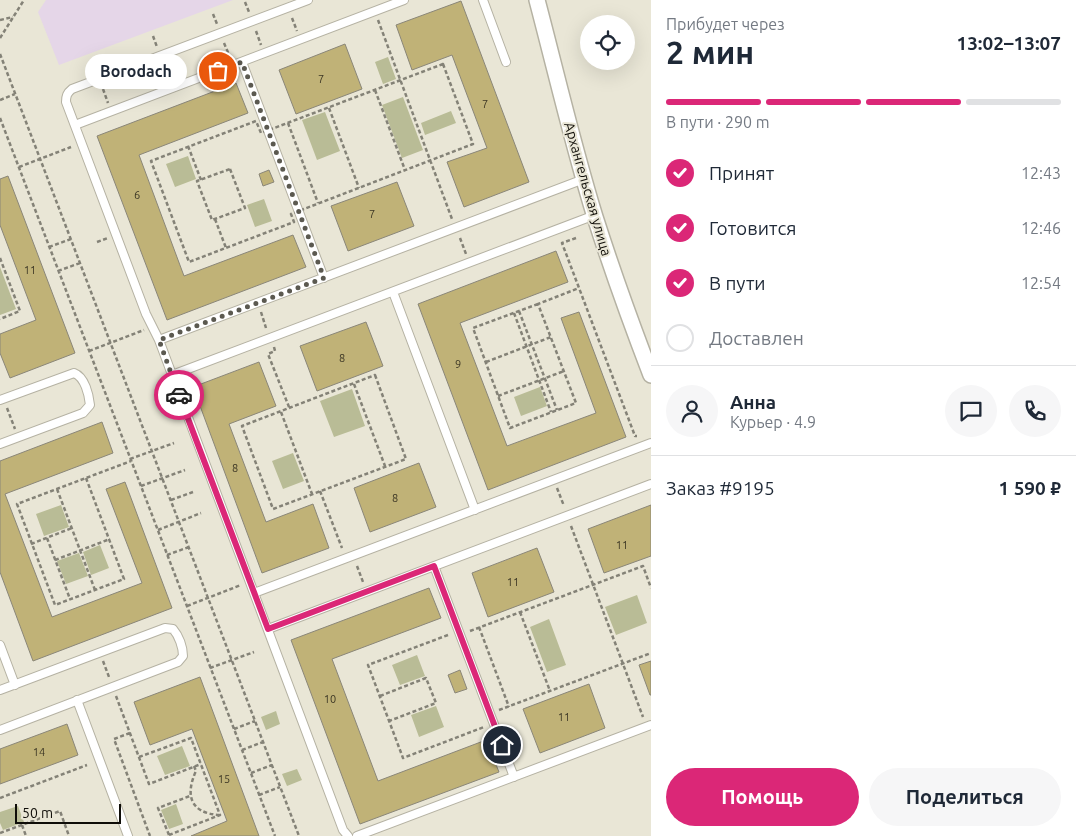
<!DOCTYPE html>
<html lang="ru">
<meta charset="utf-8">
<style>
:root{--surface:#fff;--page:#f6f6f7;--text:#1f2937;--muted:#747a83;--line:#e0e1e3;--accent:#db2777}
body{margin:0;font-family:Ubuntu,sans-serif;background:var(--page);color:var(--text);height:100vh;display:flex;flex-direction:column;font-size:19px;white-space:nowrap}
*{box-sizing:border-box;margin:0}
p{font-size:16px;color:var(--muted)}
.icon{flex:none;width:28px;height:28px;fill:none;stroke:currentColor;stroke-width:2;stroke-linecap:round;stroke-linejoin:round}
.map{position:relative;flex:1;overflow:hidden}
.details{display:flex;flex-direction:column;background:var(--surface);width:425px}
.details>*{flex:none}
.controls{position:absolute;left:580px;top:15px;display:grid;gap:10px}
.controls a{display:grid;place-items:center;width:55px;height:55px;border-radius:50%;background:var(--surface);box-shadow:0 5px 20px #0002;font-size:25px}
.scale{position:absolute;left:15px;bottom:12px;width:106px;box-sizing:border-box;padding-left:5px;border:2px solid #0f0d08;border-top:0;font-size:14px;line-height:18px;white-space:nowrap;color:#0f0d08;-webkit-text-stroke:4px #e9e6d6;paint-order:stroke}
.pin{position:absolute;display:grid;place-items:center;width:42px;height:42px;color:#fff;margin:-21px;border:2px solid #fff;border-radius:50%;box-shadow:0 1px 5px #0007}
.courier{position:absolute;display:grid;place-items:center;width:50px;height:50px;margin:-25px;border:4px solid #db2777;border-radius:50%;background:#fff;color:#222;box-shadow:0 1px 6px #0007}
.bubble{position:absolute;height:35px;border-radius:18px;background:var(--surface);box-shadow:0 5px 20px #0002;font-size:16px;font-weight:700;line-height:35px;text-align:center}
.headline em{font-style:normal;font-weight:700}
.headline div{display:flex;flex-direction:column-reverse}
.headline{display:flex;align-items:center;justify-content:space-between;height:85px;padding:0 15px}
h1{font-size:32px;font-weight:700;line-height:38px}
.bar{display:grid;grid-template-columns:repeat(4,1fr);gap:8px 5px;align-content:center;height:60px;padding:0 15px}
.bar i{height:6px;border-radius:4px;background:var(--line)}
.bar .active{background:var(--accent)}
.bar p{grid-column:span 4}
.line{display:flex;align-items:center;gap:12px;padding:0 15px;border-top:1px solid var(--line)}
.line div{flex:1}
.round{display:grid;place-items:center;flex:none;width:52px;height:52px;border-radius:26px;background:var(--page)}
ol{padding:0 15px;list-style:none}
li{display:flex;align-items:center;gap:15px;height:55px}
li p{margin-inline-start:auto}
li .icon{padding:5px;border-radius:50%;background:var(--accent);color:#fff;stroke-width:4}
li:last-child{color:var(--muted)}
li i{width:28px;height:28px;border:2px solid var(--line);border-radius:50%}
.action{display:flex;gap:10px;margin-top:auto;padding:10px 15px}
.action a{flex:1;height:58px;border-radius:30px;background:var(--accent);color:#fff;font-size:20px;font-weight:700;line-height:58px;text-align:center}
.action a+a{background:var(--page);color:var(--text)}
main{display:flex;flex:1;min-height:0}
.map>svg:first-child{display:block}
</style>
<main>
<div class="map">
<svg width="651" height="836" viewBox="0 0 651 836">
<rect width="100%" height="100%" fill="#e9e6d6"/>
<path fill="#e5d6e8" d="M46,0H233L59,65L38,12Z"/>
<path fill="#b9bc96" d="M388,57L396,79L383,84L375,62Z
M403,97L423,150L402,158L382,105Z
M451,111L456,123L425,135L421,123Z
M325,112L340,151L317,160L302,120Z
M188,156L196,179L175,187L166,164Z
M264,199L272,221L255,227L247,205Z
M0,267L16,309L0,315Z
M540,387L547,406L521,416L514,397Z
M352,389L365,426L334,437L320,401Z
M293,453L304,481L283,489L272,461Z
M61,505L69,527L44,536L36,514Z
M100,545L109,568L91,575L83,552Z
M79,553L88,576L66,584L57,561Z
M637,595L647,623L616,635L605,607Z
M549,619L566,665L547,672L530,627Z
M417,655L425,676L400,685L392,665Z
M436,706L444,727L419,737L411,715Z
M276,711L280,724L266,730L261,717Z
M182,746L190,766L165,775L157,756Z
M297,769L302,780L287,786L282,774Z
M176,804L183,824L169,829L161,810Z
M18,806L24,822L3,830L0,823V812Z"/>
<path fill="#c0b277" stroke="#8a8678" d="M461,1L529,182L464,207L447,162L487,148L452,55L412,70L396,25Z
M345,44L362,89L296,114L279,70Z
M236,83L248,113L139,155L184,276L293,235L306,267L167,320L97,136Z
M269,170L274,182L263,186L259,174Z
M8,176L75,353L10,378L0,353V334L36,320L0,225V179Z
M397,182L414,226L348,251L331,206Z
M556,251L568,282L460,323L507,446L596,413L561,318L579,312L626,437L488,490L418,304Z
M366,322L383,366L317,391L300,346Z
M259,362L276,406L229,424L266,522L313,504L329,548L262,573L193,387Z
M102,422L113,453L5,494L52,617L142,583L106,489L125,482L172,608L33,661L0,572V461Z
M419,463L436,507L370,532L354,488Z
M651,505V556L604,573L588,529Z
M537,548L554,592L488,617L472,573Z
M429,588L441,618L332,659L378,781L486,740L499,772L360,824L291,640Z
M651,661V695H650L639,665Z
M460,670L467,689L455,693L448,675Z
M200,677L216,720L259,836H191L227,821L192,729L150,745L134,702Z
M589,684L605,728L540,753L523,709Z
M67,724L78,755L0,784V749Z"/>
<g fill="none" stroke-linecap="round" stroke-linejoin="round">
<g stroke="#b5b2a3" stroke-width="10">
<path id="lane" d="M308,0L72,89C67,93 66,96 66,102L146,314L159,340L343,830L348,836
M483,0L506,62
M242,62L324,278
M75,125L404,0
M393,292L475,510
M159,340L584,179
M172,375L595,215
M0,400L74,373C85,377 89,395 90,405L83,413L0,444
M434,566L514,777
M254,593L651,443
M268,629L651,484
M0,645L15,685
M0,690L165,628L173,629C179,636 183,647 183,656L178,662L0,730
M77,700L128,836
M357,836L651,725"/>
</g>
<g stroke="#b5b2a3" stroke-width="18">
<path id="street" d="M537,0C556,72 573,146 595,217C612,270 631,323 651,375"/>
</g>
<path stroke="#848277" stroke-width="2.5" stroke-dasharray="4 2.5" stroke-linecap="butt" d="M245,2L249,12
M213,14L217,24
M292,18L297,31
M0,20L13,17
M378,20L452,219
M256,31L261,45
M153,36L157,47
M0,38L24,0
M224,43L230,57
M0,54L299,836
M91,60L95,70
M443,64L473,144L291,214L294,222L189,262L151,161L256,121L261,133Z
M164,66L170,79
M103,89L108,103
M375,90L405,170
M0,100L15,94
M329,108L359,188
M0,118L275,836
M288,123L318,203
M188,146L201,180
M19,167L71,147
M230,169L245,208L212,220L197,181Z
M215,219L226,248
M460,238L466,254
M576,238L562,243L635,436H637
M97,242L108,238
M49,247L71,239
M0,258L20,311L0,319
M58,271L80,263
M538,304L473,328L510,428L576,403L538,304L579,288
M519,311L557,410
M261,312L266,328
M514,313L551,412
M274,347L275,351L268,354L289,407
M89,351L144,330
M486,362L551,337
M375,375L406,459L273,509L242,426Z
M354,384L385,466
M498,396L564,371
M7,408L15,429
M281,412L312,494
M130,459L174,443
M86,478L124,579L55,605L17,504L131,461
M141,486L185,470
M557,488L564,506
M57,489L95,590
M320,491L342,548
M171,500L193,492
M571,526L643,717
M158,530L201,513
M47,538L70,599
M31,544L72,528
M167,555L189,547
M55,560L110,539
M357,566L363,582
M187,606L241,585
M520,612L550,691
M479,627L509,707
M470,631L643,566L651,588
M448,635L368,665L403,758L484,727
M103,661L109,677
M210,668L254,652
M116,696L149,784L201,764
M380,696L426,678L436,703L389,721
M499,710L651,653
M234,729L255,721
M130,733L114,739L150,836
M242,750L263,742
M139,757L191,738L220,815L169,835
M194,766L196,771C185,795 190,813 219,815
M251,773L272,765
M259,795L280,787
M0,798L87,765
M22,825L26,836
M0,833L60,811L69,836
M169,835L158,808L190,796"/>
<use href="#lane" stroke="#fff" stroke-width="8"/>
<use href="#street" stroke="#fff" stroke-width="15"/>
</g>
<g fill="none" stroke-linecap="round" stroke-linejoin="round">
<path stroke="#5b5950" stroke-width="5" stroke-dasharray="0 9" d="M179,395L159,340L324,278L242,62L218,71"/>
<path stroke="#db2777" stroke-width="6" d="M179,395L268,629L434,566L502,745"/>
</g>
<g text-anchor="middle" stroke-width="4" stroke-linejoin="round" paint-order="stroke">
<g font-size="11" fill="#3b3624">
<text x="321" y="83">7</text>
<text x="485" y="108">7</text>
<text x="137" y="199">6</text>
<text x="372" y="218">7</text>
<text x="30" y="274">11</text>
<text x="342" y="362">8</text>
<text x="458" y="368">9</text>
<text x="235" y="472">8</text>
<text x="395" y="502">8</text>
<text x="622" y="549">11</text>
<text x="513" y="586">11</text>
<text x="330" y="703">10</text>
<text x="564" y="721">11</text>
<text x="39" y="756">14</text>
<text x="224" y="783">15</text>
</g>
<g font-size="14" fill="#0f0d08" stroke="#e9e6d6">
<text transform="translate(588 189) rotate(74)" y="5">Архангельская улица</text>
</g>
</g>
</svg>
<div class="controls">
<a><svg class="icon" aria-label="locate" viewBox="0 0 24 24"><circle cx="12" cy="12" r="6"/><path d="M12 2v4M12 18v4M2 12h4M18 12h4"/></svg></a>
</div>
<div class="scale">50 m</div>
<div class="pin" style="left:218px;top:71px;background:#ea580c"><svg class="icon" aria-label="bag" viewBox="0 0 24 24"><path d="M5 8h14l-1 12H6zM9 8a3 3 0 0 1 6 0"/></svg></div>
<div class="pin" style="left:502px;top:745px;background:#1f2937"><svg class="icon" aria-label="home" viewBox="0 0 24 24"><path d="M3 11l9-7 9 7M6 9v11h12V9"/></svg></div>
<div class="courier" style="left:179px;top:395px"><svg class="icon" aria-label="car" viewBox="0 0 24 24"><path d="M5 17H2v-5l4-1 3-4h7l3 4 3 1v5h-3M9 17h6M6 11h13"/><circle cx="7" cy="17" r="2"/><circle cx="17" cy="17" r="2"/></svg></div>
<div class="bubble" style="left:85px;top:54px;width:102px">Borodach</div>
</div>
<section class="details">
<div class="headline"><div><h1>2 мин</h1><p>Прибудет через</p></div><em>13:02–13:07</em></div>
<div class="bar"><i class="active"></i><i class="active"></i><i class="active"></i><i></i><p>В пути · 290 m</p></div>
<ol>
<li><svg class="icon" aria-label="check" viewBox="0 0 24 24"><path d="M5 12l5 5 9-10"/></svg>Принят<p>12:43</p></li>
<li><svg class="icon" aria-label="check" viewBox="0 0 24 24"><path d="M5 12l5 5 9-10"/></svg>Готовится<p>12:46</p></li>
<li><svg class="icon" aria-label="check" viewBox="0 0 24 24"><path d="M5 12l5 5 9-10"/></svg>В пути<p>12:54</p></li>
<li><i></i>Доставлен</li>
</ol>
<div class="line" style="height:90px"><a class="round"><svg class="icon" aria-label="person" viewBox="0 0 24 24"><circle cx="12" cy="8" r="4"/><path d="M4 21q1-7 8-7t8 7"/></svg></a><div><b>Анна</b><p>Курьер · 4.9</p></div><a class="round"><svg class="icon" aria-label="chat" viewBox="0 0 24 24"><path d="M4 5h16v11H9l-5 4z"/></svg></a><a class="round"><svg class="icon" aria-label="phone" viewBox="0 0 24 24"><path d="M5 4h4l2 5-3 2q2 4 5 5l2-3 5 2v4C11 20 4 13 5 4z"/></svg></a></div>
<div class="line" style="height:65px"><div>Заказ #9195</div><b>1 590 ₽</b></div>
<div class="action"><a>Помощь</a><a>Поделиться</a></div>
</section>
</main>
